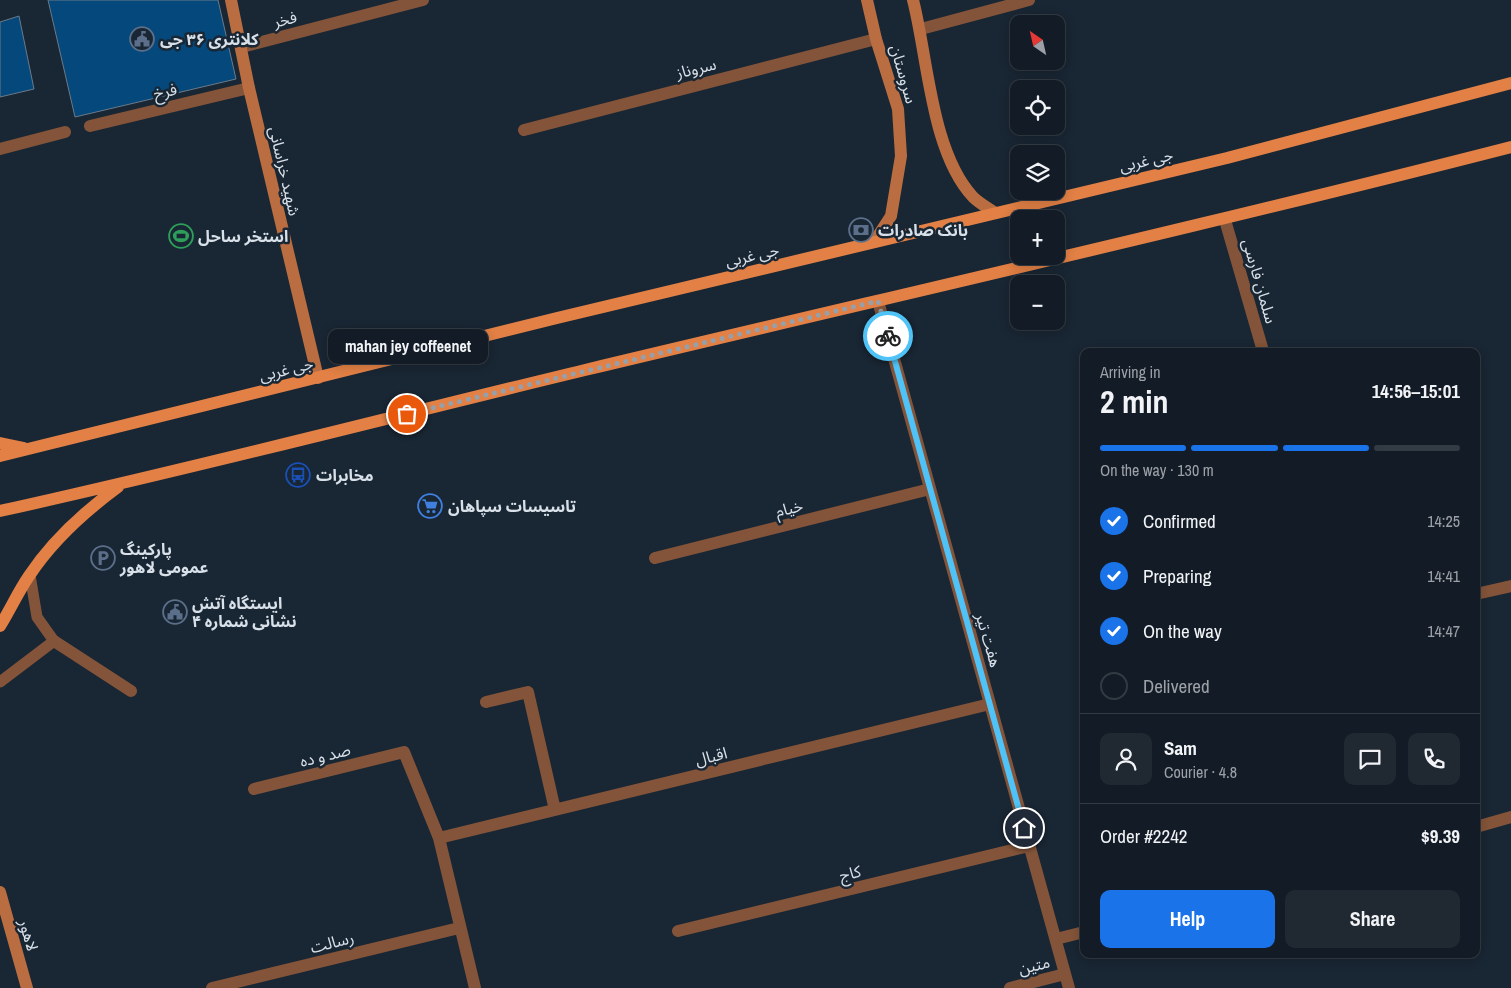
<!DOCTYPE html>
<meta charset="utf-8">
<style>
:root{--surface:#131c26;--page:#202932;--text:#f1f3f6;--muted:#9da1a7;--line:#323a43;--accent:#1a73e8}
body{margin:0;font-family:"Archivo Narrow","Noto Sans Arabic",sans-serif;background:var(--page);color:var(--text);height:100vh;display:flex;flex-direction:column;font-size:19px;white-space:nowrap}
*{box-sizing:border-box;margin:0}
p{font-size:16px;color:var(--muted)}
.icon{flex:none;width:28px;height:28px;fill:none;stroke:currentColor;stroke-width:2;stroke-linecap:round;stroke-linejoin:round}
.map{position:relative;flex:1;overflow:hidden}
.drawer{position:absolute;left:1080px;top:348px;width:400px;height:610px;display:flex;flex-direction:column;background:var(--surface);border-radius:10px;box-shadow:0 2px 12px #0003,0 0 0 1px var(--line)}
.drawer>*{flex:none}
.needle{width:32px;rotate:326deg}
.fabs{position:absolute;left:1010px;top:15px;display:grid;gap:10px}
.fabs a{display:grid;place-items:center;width:55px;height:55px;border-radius:10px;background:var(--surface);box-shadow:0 2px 12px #0003,0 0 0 1px var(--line);font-size:25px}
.pin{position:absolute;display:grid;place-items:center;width:42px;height:42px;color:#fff;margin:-21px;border:2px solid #fff;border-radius:50%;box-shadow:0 1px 5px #0007}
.courier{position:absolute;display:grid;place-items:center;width:50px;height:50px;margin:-25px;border:4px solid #4fc3f7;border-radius:50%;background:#fff;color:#222;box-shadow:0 1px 6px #0007}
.bubble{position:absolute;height:35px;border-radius:10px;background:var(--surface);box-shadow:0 2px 12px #0003,0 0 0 1px var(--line);font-size:16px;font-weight:700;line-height:35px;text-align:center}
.summary em{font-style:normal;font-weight:700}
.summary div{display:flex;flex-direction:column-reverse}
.summary{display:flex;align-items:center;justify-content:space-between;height:85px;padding:0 20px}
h1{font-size:32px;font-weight:700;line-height:38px}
.bar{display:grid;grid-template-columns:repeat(4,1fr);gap:8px 5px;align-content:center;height:60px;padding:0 20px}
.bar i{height:6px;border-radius:4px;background:var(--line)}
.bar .current{background:var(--accent)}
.bar p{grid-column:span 4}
.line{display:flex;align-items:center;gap:12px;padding:0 20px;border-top:1px solid var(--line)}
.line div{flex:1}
.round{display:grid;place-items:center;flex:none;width:52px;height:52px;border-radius:10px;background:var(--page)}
ol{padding:0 20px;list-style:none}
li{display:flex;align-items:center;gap:15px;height:55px}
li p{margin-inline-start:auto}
li .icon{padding:5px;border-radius:50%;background:var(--accent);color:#fff;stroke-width:4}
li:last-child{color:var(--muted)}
li i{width:28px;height:28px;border:2px solid var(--line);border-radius:50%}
.primary-button{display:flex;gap:10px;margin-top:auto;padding:10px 20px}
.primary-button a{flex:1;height:58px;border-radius:10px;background:var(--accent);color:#fff;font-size:20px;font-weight:700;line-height:58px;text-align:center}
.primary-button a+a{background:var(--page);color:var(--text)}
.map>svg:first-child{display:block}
</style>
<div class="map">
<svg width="1511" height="988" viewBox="0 0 1511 988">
<rect width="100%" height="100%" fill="#192633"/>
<path fill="#05487c" stroke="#6b7a89" d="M48,0H218L236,79L75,117Z
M19,16L34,89L0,97V22Z"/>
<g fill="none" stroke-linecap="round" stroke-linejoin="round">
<path stroke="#835439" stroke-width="11" d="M0,682L54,641L37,617L30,575"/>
<path stroke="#835439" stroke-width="12" d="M921,29L1029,0
M242,47L423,0
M90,126L249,88
M524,130L876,39
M0,149L65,132
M1225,220L1263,351
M878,301L1069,988
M655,558L930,489
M1476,594L1511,586
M54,641L131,691
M486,702L528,692L555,810
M254,789L404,752L439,838
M1476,827L1511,817
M678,931L1029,846
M1056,939L1084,932
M212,988L459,928
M475,988L439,838L990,704
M1010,988L1065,974"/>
<path stroke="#b96d41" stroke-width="12" d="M231,0L249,88L318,378
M867,0L876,39L898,109L901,156L891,216L874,242
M913,0C928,58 931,152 973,197C979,203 988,208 995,213
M0,892L27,988"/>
<path stroke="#e28045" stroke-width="12" d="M0,443L24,448
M0,456L557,318L1227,158L1511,83
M0,511C196,468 390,417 585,370C894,296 1203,226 1511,147
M0,626C10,610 18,592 29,576C52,541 84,512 118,487"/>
</g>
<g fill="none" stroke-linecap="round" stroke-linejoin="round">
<path stroke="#95a0aa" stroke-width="5" stroke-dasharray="0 9" d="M407,414L878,301L888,336"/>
<path stroke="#4fc3f7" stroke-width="6" d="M888,336L1024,828"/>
</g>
<defs>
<g id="civic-ring" transform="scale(1.25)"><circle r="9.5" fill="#192633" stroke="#5c6f8a" stroke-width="1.5"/><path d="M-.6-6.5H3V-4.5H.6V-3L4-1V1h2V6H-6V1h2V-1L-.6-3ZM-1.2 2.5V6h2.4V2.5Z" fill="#5c6f8a"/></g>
<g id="bank-ring" transform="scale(1.25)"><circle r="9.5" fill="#192633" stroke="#5c6f8a" stroke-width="1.5"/><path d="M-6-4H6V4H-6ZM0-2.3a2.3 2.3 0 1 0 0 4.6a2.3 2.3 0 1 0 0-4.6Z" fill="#5c6f8a"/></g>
<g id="stadium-ring" transform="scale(1.25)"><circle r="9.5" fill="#192633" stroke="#2e9e5b" stroke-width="1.5"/><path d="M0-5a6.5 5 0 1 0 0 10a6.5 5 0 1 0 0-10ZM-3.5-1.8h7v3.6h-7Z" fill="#2e9e5b"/></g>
<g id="bus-ring" transform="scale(1.25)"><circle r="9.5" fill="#192633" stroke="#1a4fb4" stroke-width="1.5"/><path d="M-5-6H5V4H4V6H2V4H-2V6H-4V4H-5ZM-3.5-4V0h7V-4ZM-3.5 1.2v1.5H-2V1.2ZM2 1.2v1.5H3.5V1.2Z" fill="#1a4fb4"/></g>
<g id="supermarket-ring" transform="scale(1.25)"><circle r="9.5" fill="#192633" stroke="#3f7fe0" stroke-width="1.5"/><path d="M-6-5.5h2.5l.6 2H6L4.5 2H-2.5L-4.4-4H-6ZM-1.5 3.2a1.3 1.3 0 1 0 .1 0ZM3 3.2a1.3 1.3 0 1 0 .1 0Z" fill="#3f7fe0"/></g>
<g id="parking-ring" transform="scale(1.25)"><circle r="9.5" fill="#192633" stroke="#5c6f8a" stroke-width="1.5"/><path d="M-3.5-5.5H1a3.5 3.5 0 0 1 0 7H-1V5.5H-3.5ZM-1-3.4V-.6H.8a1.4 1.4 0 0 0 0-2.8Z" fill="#5c6f8a"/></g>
</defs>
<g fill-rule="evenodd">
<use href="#civic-ring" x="142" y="39"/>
<use href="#bank-ring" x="861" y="230"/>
<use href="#stadium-ring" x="181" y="236"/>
<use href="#bus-ring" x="298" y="475"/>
<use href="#supermarket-ring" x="430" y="506"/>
<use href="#parking-ring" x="103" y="558"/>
<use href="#civic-ring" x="175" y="612"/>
</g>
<g text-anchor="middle" stroke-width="5" stroke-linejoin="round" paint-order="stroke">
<g font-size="16" fill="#d8e1ea" stroke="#192633">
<text transform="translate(285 19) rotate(-15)" y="6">فخر</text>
<text transform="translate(696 68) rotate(-14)" y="6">سروناز</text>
<text transform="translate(904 74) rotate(74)" y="6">سروستان</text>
<text transform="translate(165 91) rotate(-14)" y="6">فرخ</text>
<text transform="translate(1146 160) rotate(-13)" y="6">جی غربی</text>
<text transform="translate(285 171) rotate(77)" y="6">شهید خراسانی</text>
<text transform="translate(752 255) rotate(-13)" y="6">جی غربی</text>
<text transform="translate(1260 281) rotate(74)" y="6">سلمان فارسی</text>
<text transform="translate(286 369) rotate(-14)" y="6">جی غربی</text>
<text transform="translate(789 508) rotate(-14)" y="6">خیام</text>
<text transform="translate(989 640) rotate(74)" y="6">هفت تیر</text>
<text transform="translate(325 755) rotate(-14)" y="6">صد و ده</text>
<text transform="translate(711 756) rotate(-14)" y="6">اقبال</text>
<text transform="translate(850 873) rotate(-14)" y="6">کاج</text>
<text transform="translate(29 935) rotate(74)" y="6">لاهور</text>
<text transform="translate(332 942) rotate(-14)" y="6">رسالت</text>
<text transform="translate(1034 965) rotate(-14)" y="6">متین</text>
</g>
<g font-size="16" font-weight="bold" fill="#d8e1ea" stroke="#192633" text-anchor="start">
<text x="160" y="45">کلانتری ۳۶ جی</text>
<text x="878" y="236">بانک صادرات</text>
<text x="198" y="242">استخر ساحل</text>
<text x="316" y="481">مخابرات</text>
<text x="448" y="512">تاسیسات سپاهان</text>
<text x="120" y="555">پارکینگ<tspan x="120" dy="18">عمومی لاهور</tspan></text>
<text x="192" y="609">ایستگاه آتش<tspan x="192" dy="18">نشانی شماره ۴</tspan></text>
</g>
</g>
</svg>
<div class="fabs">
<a><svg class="needle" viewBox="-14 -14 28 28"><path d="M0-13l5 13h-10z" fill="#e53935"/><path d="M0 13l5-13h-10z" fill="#9da1a7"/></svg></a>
<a><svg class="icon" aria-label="locate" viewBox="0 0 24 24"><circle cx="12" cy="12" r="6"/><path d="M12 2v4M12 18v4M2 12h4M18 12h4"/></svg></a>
<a><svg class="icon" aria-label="layers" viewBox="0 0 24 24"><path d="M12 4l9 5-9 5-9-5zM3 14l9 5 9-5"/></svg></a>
<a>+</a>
<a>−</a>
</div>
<div class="pin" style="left:407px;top:414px;background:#ea580c"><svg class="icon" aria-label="bag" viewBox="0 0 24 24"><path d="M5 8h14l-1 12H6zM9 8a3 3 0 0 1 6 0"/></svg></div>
<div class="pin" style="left:1024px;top:828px;background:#1f2937"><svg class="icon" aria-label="home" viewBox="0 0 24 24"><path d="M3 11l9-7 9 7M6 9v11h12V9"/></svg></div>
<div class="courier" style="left:888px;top:336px"><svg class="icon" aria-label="bike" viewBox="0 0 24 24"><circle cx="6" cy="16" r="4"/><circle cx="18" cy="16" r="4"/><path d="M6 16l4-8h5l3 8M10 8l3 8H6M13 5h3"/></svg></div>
<div class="bubble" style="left:328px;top:329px;width:160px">mahan jey coffeenet</div>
<section class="drawer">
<div class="summary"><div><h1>2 min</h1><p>Arriving in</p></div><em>14:56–15:01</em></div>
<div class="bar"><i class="current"></i><i class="current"></i><i class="current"></i><i></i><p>On the way · 130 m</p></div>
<ol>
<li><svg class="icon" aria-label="check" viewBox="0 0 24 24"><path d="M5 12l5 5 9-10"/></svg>Confirmed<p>14:25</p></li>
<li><svg class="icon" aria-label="check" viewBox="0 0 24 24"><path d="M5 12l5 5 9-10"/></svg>Preparing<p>14:41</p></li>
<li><svg class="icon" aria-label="check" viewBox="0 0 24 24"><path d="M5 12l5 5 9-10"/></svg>On the way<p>14:47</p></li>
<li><i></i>Delivered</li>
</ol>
<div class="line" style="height:90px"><a class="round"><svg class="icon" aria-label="person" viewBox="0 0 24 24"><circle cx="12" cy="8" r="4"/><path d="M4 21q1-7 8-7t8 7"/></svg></a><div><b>Sam</b><p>Courier · 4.8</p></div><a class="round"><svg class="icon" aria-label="chat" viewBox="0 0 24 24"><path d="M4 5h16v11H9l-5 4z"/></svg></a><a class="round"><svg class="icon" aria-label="phone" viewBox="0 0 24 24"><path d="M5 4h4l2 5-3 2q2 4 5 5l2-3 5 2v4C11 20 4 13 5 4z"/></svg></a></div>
<div class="line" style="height:65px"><div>Order #2242</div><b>$9.39</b></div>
<div class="primary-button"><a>Help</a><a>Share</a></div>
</section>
</div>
